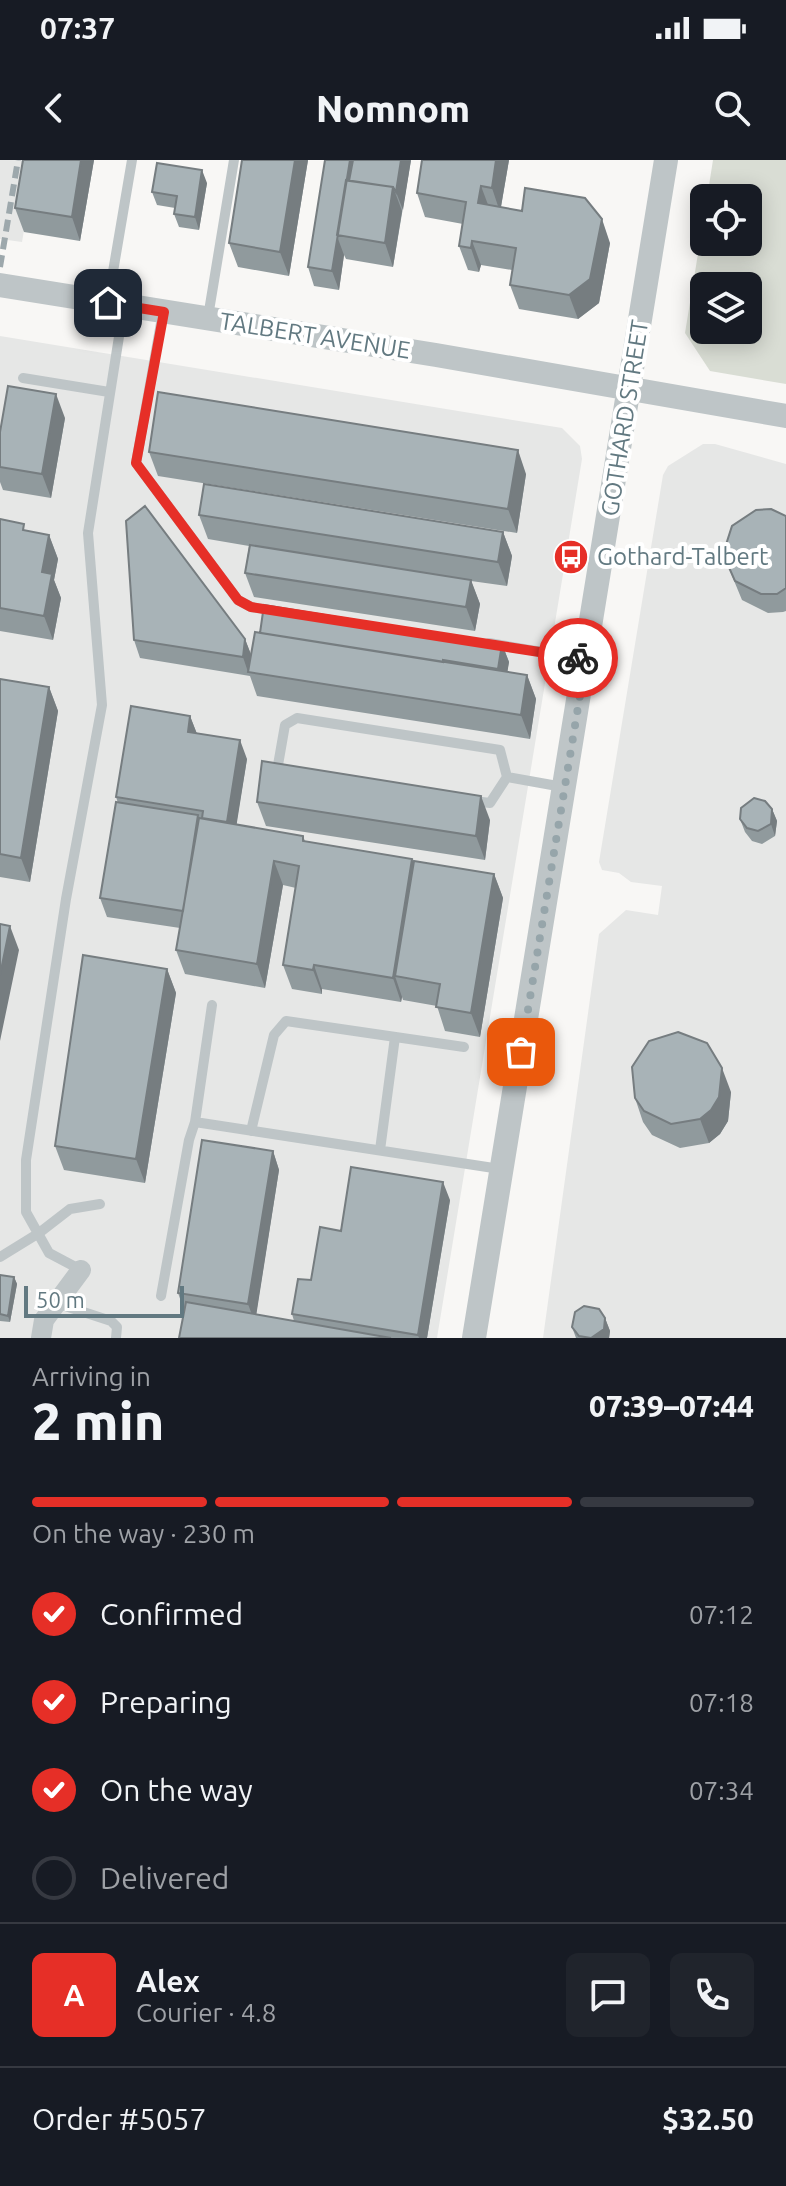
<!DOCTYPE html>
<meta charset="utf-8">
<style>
:root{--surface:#171b24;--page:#20242c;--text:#f1f3f6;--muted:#9ea1a6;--line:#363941;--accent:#e62f27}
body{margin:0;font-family:Ubuntu,sans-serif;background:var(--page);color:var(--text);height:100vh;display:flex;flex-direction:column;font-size:30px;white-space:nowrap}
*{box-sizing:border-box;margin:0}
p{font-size:26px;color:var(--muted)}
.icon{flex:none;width:44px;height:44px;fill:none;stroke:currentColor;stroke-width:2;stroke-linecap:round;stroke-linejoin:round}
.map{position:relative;height:1178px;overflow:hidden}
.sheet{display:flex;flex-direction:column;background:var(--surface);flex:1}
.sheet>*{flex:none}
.fabs{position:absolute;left:690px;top:24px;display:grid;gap:16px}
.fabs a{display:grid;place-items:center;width:72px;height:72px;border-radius:12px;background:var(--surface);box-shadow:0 4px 20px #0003;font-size:40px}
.scale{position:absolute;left:24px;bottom:20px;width:160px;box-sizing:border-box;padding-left:8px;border:4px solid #627981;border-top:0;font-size:22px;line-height:28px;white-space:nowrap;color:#627981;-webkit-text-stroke:6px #fff;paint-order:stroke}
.pin{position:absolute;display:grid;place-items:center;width:68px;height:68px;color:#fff;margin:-34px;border-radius:16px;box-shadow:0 4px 12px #0006}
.courier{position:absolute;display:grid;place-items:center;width:80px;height:80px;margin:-40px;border:6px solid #e62f27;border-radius:50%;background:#fff;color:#222;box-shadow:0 2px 10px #0007}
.overview em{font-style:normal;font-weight:800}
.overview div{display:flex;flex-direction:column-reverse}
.overview{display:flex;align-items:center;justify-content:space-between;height:136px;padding:0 32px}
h1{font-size:52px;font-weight:800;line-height:60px}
.bar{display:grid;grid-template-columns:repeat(4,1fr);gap:12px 8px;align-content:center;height:96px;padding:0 32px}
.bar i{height:10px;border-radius:6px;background:var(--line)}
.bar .selected{background:var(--accent)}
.bar p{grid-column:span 4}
.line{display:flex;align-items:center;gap:20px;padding:0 32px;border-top:2px solid var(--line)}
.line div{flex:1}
.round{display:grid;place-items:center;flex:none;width:84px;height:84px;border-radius:12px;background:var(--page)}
ol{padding:0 32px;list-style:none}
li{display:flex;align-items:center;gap:24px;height:88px}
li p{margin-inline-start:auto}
li .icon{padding:8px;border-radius:50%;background:var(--accent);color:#fff;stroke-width:4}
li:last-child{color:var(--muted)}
li i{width:44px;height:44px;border:4px solid var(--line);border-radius:50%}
.status{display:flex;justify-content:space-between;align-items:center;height:56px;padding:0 40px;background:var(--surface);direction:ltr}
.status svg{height:22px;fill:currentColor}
header{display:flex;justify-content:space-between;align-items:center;height:104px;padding:0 32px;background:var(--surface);font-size:36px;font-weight:800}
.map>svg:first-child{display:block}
</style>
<div class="status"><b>07:37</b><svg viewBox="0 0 49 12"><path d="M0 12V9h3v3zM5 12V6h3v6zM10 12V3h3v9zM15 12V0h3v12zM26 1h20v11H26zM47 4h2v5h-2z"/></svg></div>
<header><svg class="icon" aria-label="back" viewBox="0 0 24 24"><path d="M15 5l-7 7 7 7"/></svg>Nomnom<svg class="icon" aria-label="search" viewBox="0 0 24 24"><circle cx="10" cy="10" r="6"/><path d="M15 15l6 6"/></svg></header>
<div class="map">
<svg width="786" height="1178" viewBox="0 0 786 1178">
<rect width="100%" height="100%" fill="#f8f7f5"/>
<path fill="#e6e7e6" d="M0,0H36L22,82L0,79Z
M0,176L562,268L580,286L582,299L437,1178H0Z
M703,284H715L786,304V1178H543L599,774L626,750L658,755L662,726L631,722L619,713L602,710L599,702L663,315L668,306Z"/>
<path fill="#d9ddd4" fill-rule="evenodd" d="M713,0H786V224L710,211L685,173L704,57V82H748V38H707ZM748,126V170H704V126Z"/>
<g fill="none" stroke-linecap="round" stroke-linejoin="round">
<path stroke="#bec5c7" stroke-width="10" d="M108,141L132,0
M163,152L136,303L238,440L251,447L275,451
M208,157L234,0
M23,218L109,232
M489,483L584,499
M284,612L278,605L285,565L297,558L500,590L507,617
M474,641L490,643L507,617L563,627
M195,962L212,845
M251,971L274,875L286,861L464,887
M380,990L395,877
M0,1097L39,1073L70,1049L100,1044
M81,1110L49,1093L26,1052V1000L66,739L102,545L88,373L124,145
M161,1136L189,980L195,962L500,1009
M56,1143L111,1161L117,1167L116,1178"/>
<path stroke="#bec5c7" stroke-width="20" d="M41,1178L44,1160L81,1110"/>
<path stroke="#bec5c7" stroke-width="24" d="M0,125L436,195L786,256
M474,1178L666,0"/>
<path stroke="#9da8ac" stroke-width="6" stroke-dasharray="12 6" stroke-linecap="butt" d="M0,107L18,0"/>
</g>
<path fill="#909a9d" d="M23,0H94L80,81L24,72L15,48Z
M242,0H308L289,116L238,107L229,83Z
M411,0L393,107L346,99L344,95L339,130L314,126L308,107Z
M509,0L501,47L610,83L599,143L578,159L519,149L510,125L512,110L481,105L479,112L468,110L459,86L463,64L425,57L417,33Z
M207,23L199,70L179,67L174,54L175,48L157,45L152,32Z
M65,258L51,338L3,330L0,322V307Z
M149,292L526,314L517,373L158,316Z
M199,355L503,372L512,396L507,426L471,421L480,444L475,471L254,437L245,413L249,386L208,379Z
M786,356V451L783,452L768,453L742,440L723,394Z
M0,359L26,371L49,375L58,399L54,420L61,438L53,480L0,471Z
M245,479L251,495L502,484L509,502L507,512L527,515L536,539L530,579L257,536L250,516L140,498L134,480Z
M0,519L49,527L58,551L30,722L0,717Z
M190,556L197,574L247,599L236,665L303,676L305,681L412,699L414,703L494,714L503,738L480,877L445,871L437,846L403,840L402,837L401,842L322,829V834L292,829L283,805L296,728L283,725L265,828L185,814L176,790L180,768L107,757L100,738L118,643L116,637Z
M257,642L490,660L485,700L266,666Z
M772,649L777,661L775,676L762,684L752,681L745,672L740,659Z
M167,809L176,833L145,1023L64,1010L55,986Z
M731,932L728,961L720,974L709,983L680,988L652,975L643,962L635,938Z
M273,991L279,1010L256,1154L294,1161L292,1154L341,1071L450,1040L427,1178H179L184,1150L178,1133Z
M0,1115L14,1117L17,1124L10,1162L0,1161Z
M605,1158L610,1171L609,1178H576L572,1167Z"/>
<path fill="#767d80" d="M81,0H94L80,81L72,57Z
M295,0H308L289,116L280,92Z
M350,0H359L338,75Z
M401,0H411L403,50L396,32Z
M496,0H509L500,52L492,28Z
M202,10L207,23L199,70L195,57Z
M481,26L490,50L478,43Z
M393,27L402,51L393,107L385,83Z
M602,59L610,83L599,143L578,159L569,135Z
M337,76L344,95L339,130L332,111Z
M472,81L481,105L479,112L471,88Z
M56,234L65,258L51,338L42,314Z
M518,290L526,314L517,373L508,349Z
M503,372L512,396L507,426L498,402Z
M49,375L58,399L54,420L61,438L53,480L44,456L42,412Z
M471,420L480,444L475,471L466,447Z
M245,479L252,497L248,512L243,497Z
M502,484L509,502L505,527L498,509Z
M527,515L536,539L530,579L521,555Z
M49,527L58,551L30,722L21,698Z
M190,556L197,574L188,572Z
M240,580L247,599L234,681L227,662Z
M481,636L490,660L485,700L476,676Z
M772,649L777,661L775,676L771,664Z
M412,699L421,723L395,816L402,837L401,842L393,818Z
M274,701L283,725L265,828L257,804Z
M494,714L503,738L480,877L471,853Z
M10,766L19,790L0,881V815Z
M314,805L322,829V834L313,810Z
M167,809L176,833L145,1023L136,999Z
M722,908L731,932L728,961L720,974L709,983L700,959Z
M273,991L279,1010L255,1163L248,1144Z
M443,1022L450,1040L427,1178H419L418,1175Z
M14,1117L17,1124L10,1162L8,1156Z
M605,1158L610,1171L609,1178H591Z"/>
<path fill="#a8b3b7" stroke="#767d80" stroke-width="2" d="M23,0H81L72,57L15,48Z
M242,0H295L280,92L229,83Z
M325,0H350L332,111L308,107Z
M353,0H401L396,32L393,27L349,21Z
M422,0H496L492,28L481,26L478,43L522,51L525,28L585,38L602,59L590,119L569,135L510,125L516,88L472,81L471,88L459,86L466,42L417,33Z
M157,3L202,10L195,57L174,54L177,36L152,32Z
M346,20L393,27L385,83L337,75Z
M8,226L56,234L42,314L0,307V272Z
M158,232L518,290L508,349L149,292Z
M204,324L503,372L498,402L199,355Z
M145,346L245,479L243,497L134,480L126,361Z
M771,349L786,356V428L777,434H761L735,421L723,394L732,366L756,350Z
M0,359L24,364L23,370L49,375L42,412L52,414L44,456L0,448Z
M250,385L471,420L466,447L245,413Z
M264,445L502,484L498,509L443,500V502L260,473Z
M255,472L527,515L521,555L248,512Z
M0,519L49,527L21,698L0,694Z
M131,546L190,556L188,572L240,580L227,662L202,658L203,651L116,637Z
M262,601L481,636L476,676L257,642Z
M754,638L765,641L772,649L771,664L758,671L747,668L740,659L741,648Z
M116,642L198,655L183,751L100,738Z
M199,658L303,676V681L412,699L393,818L314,805L313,810L283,805L299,706L274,701L257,804L176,790Z
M414,701L494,714L471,853L436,847L440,824L395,816Z
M0,764L10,766L0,815Z
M83,795L167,809L136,999L55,986Z
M678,872L707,883L722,908L719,937L711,950L700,959L671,964L644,951L635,938L632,907L649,881Z
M202,980L273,991L248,1144L178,1133Z
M351,1007L443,1022L418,1175L292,1154L298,1119L311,1120L320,1067L341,1071Z
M0,1115L14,1117L8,1156L0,1154Z
M186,1142L391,1178H179Z
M584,1146L599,1149L605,1158L604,1169L591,1178L579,1176L572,1167L575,1152Z"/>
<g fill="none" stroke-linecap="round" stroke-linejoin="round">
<path stroke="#96a5aa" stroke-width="8" stroke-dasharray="0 14.4" d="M521,892L586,499L578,498"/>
<path stroke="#e62f27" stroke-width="10" d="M108,143L164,152L136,303L238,440L251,447L578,498"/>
</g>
<defs>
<g id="bus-disc" transform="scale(1.8)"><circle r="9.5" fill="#e62f27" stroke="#fff"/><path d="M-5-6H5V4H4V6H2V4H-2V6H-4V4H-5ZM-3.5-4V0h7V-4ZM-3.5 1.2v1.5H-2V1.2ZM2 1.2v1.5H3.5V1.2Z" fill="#fff"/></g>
</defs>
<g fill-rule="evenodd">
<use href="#bus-disc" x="571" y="397"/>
</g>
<g text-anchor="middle" stroke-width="8" stroke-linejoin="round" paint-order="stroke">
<g font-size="24" fill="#627981" stroke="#fff">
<text transform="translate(315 176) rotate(9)" y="8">TALBERT AVENUE</text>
<text transform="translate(625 258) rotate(-81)" y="8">GOTHARD STREET</text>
</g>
<g font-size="24" fill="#627981" stroke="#fff" text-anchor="start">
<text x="597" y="405">Gothard-Talbert</text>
</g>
</g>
</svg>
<div class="fabs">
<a><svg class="icon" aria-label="locate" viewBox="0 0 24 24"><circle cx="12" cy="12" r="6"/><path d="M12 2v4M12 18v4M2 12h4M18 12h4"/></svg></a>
<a><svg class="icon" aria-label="layers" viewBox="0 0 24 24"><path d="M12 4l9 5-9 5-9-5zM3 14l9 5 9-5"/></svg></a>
</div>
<div class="scale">50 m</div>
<div class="pin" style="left:521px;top:892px;background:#ea580c"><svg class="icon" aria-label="bag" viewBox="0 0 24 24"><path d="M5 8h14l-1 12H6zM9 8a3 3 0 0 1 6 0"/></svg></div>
<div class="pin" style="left:108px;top:143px;background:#1f2937"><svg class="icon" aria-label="home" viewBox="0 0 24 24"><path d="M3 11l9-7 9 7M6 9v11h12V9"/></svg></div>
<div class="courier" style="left:578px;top:498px"><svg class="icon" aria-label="bike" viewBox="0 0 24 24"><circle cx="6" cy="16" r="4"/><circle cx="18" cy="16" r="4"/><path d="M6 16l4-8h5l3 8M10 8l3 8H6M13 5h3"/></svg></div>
</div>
<section class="sheet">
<div class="overview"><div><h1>2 min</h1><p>Arriving in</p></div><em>07:39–07:44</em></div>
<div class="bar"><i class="selected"></i><i class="selected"></i><i class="selected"></i><i></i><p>On the way · 230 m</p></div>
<ol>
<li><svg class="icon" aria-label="check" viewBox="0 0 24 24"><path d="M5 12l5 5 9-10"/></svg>Confirmed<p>07:12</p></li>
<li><svg class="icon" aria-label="check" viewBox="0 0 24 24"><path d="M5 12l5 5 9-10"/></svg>Preparing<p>07:18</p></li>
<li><svg class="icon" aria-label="check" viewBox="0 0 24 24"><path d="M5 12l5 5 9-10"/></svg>On the way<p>07:34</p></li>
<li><i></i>Delivered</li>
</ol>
<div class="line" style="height:144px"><b class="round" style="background:var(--accent);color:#fff">A</b><div><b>Alex</b><p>Courier · 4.8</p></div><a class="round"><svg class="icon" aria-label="chat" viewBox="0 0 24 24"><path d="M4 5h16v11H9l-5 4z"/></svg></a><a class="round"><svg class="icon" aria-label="phone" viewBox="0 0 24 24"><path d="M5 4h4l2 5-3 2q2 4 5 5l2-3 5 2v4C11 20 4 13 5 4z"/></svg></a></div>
<div class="line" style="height:104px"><div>Order #5057</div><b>$32.50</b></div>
</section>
